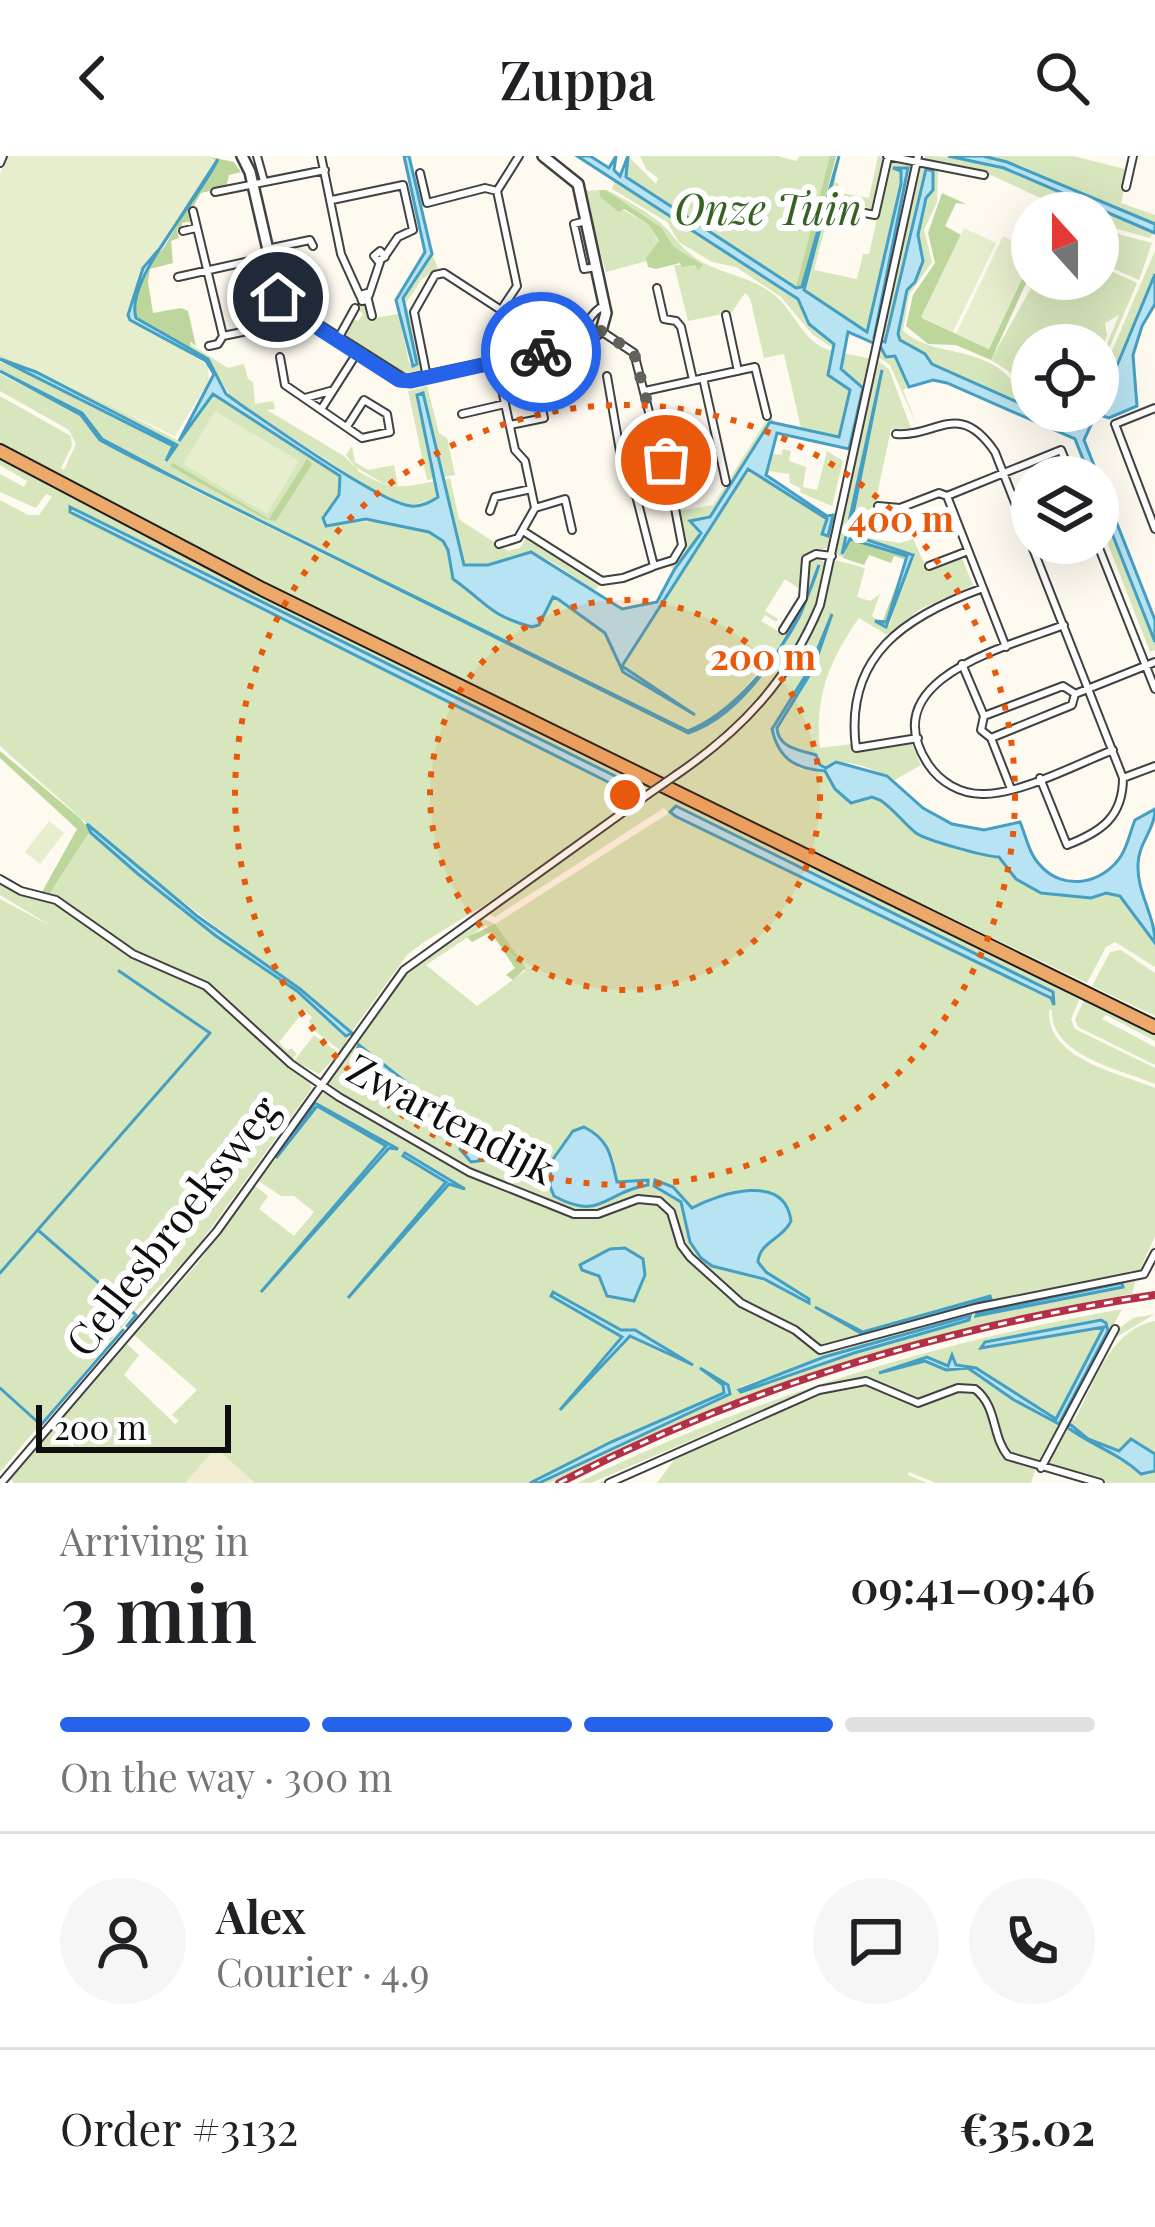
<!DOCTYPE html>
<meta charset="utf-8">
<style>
:root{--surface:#fff;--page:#f6f6f6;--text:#202124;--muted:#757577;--line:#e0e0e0;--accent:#2563eb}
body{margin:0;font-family:"Playfair Display",serif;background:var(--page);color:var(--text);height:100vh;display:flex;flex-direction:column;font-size:45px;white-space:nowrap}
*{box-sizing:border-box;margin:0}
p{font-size:39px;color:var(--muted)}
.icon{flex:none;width:66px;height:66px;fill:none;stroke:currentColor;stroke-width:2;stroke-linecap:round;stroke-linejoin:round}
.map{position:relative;height:1327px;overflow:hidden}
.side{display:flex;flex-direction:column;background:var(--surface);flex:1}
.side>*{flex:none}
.needle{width:78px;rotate:339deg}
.tools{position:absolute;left:1011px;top:36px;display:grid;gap:24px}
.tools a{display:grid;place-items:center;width:108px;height:108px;border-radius:50%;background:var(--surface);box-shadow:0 12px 48px #0002;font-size:60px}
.scale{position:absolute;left:36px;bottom:30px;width:195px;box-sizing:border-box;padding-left:12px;border:6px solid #0e0e0e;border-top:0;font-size:33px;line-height:42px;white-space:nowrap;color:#0e0e0e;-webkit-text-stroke:9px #fff;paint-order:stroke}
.pin{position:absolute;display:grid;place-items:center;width:102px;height:102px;color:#fff;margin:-51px;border:6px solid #fff;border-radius:50%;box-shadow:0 3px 12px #0007}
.courier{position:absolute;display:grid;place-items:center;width:120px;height:120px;margin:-60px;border:9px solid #2563eb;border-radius:50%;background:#fff;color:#222;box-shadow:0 3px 15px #0007}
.summary em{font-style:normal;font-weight:600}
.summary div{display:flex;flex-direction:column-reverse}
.summary{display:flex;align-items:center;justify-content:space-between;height:204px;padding:0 60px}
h1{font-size:78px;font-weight:600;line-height:90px}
.bar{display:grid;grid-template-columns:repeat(4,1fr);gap:18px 12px;align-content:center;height:144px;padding:0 60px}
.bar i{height:15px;border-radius:9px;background:var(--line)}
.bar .selected{background:var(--accent)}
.bar p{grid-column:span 4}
.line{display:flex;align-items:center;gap:30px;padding:0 60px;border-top:3px solid var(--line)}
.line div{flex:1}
.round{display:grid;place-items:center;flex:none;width:126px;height:126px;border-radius:63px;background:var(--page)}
header{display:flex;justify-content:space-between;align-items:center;height:156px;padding:0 60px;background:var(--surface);font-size:54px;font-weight:600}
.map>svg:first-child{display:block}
</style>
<header><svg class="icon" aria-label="back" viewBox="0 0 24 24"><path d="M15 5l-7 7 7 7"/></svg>Zuppa<svg class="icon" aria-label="search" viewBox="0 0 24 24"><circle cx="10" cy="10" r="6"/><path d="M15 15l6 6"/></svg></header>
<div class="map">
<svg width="1155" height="1327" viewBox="0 0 1155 1327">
<rect width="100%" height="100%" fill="#fefaf0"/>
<path fill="#f2ecd2" d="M216,1292L255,1327H185Z"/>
<path fill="#d7e6bc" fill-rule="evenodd" d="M628,0L656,28L658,22L646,13L640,0H778L796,5L800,0H836L802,131L796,132L626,21Z
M839,0L835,26L839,28L834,36L869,42L878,0L883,1L873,53L832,45L814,114L857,123L863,98H869L890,6L913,10L876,184L909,15L908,12H901V28L867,176L804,134Z
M925,0C1005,0 1082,45 1154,76L1150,82L1117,73L1098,62V57L1069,46L1047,45L993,20L924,3Z
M983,0H1073L1125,13L1131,0L1121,47L1155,59V68L1007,6Z
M922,9L937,12L938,16L937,46L924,74L932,106L909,139L903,175C930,198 964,191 995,210C1009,218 1018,233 1032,242V251L932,208L925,198L900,185L898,178L907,134L915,126L924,102L918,79L926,42L932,34L933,15L927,13L889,183L881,185L918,10Z
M615,25L798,143L809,167L829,180L833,192L813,179L781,141L736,111L712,106L679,86L667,66L612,33Z
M599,34L600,41L648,68L659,86L647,105L606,116L600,95L601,117L585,35Z
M606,34C624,42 648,56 663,69C679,85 681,94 704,107C728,120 756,121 780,144C797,162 807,190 833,195L828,219L850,234L841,280L801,272L784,198L764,202L750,142L745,137L732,156L688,165L674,109H702L674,91L662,72Z
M1098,67L1122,79L1152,87L1139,124L1098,106Z
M1155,95V118L1098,248V227Z
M432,98L438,112L422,123L406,147L423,211L420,216L399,217L344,178L354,163L358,165L363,158L356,152L358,146L368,148L372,162L399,158L409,207L415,210L403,142Z
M1098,109L1137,127L1098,219V210L1119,159L1105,167L1107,180L1098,200V189H1032V238L1007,214L991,204L993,200L1036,123H1098Z
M0,175L75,231L179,285L212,238L340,320C343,336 336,348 324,359L330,371C355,362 425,362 443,385C451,395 451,412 453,423C487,447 488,459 532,471L553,441L559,443L605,477L619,511L627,515L622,511L630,494L748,313L827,363L822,377L829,378L833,359L838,361L829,391L812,396L804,403L801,434L785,423L765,455L778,463L776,466L765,459L761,465L788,481L809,440L808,408L819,400L825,408C808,511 746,565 665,623L191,391L0,288V240L71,280L72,290L61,312L64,314L76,288L69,274L0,235V218L81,259L101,285L199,337L687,577L696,574C731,550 766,521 786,483C757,513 729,563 687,574L129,298L101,282L82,257L0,215V206L36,219L173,290L168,305L177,289L36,216L0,203Z
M190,188L228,212L244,208L248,223L253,226L255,248L273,245L275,253L267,254L344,300L356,312L346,299L352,290L355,306L368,314L394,309L398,330L383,327L357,312L358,315C391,335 400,332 436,325L437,343L409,350L367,330L232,243L208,203L189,192Z
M879,190L895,200L909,231L903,234L917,270L890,209L877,200Z
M842,197L873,203L852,294L848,295L863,232L842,215Z
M878,205L889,213L911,272L891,273L868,382L900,387L913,383L927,413L961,400L973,429L919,454L887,479L859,462C830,503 814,542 820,592L851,588L853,597L912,588L921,609L893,625C875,613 845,599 826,612L820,609L816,599L789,591L777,580L778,570L813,513L832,459L809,514L774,569L773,582L799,612L827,617L848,646L872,641L880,644C893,654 903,667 916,677C925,684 987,701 998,700L1016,723L1040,737L1091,742L1106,737L1120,740L1155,787V811L1115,786L1106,791L1087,827L670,627C727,585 783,543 812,476C821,453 826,427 835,404L865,412L857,441L870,445L880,438L872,460L886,471L890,468L911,397L849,378L883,214L843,402L835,397Z
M427,230L439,277L447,282L455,319L442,321L420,236L417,239L435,323L427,324L408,235Z
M771,257L773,265L689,397L674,413L667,409L686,382L679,355L713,349Z
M783,293L791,295L789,305L806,311L803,331L817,334L827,295L843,305L832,350L801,337L800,332L790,327L789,318L769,315L773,298L781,299Z
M0,299L655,629L483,750L424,786L407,799L352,875H347L322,851L129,705L0,590V344L28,359H39L52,341L46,338L36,352L0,336V318L24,331L27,325L0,309ZM75,352L620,623L621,629L617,631L68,353Z
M450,322L459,363L463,366L508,395L520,392L527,381L600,429L593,435C580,426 547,399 532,398C511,397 488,413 464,409L442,324Z
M1098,342L1155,486V494L1150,496L1098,363Z
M664,633L1082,838L1071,863L1075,873L1155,912V928C1120,913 1050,900 1052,854H1049C1046,903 1119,917 1155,932V1081L1140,1112L1155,1087L1146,1112L967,1152L822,1192L740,1143L692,1100L673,1054L660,1043L637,1040L591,1057L551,1050L464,1010L329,932L328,922L399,826L424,801L481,762L495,768L669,657L664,652L495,761L487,757ZM676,650L1053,836V849L1051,842L675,660ZM486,769L525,815L477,850L426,809ZM362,890L436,950L461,964L482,968L493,980L551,1007L570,978L613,1001L617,1026L646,1030C606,1034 586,1073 550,1030L552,1015L493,985L465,980V973C426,950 392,923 358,894ZM655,1025L673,1031L691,1052C718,1038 759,1025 785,1046L758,1106L766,1116L790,1130C768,1128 703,1110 693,1092C684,1077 689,1061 680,1045L655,1030Z
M90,675L216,780L297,835L349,880L341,895L316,876L309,866L312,861L304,855L279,886L287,895L291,892L297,898L292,903L215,831L113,783L50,737Z
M0,726L17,736L52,744L127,797L207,832L274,898L308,923L312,932L196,1093L134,1157L0,1316V743L53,771L0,739Z
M1121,794L1155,817V860L1092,830L1110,796Z
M1086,840L1155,875V885L1106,859L1102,863L1155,891V909L1078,871L1075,863Z
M314,879L339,897L319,918L294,905Z
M322,936L471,1019L551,1054L592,1061L637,1046L662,1050L671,1060L677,1085L744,1152L793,1175L823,1197L976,1154L1136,1122L1132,1138C928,1172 734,1233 550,1327H539L650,1273L728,1240V1229L700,1212L723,1229L724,1237L648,1269L530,1327H255L216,1292L185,1327H14L10,1323L127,1188L139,1199L124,1219L175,1268L179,1265L172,1259L197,1234L134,1179L198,1107L255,1030L268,1040L259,1053L294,1080L314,1056L294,1040H281L259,1025L316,949L344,964L313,944ZM625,1092C657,1111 642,1118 634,1145C617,1145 608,1133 599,1120L582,1114L585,1105ZM1122,1127V1132L978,1161L976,1158ZM554,1137L621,1174H635L693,1208L630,1180L560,1253L622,1181L552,1141ZM968,1159L969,1164L854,1197L741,1236L740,1231L824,1201Z
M1122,1153L1039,1308C1031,1305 1017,1303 1011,1298C990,1284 1002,1249 976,1231L957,1230L918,1244L864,1222L818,1231L603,1327H598L757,1256L591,1327H577C751,1242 932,1187 1122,1153ZM1100,1164L1105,1166L1106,1177L1058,1268L968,1212L937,1211L925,1205L881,1217L927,1201L948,1210L952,1201L956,1209L976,1212L1056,1263L1104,1171L983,1191Z
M1155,1158L1115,1182L1072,1263L1075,1264C1094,1228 1110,1173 1155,1165V1298L1138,1285L1119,1295L1085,1281L1071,1269L1067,1270C1092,1291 1122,1299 1147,1319L1155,1315V1327H1108L1048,1311L1047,1306L1116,1175L1133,1162Z
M867,1227L917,1249C934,1247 948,1235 964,1234C995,1233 988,1277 1002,1296C1009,1307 1024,1309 1036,1312L1031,1327H936L909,1316L908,1319L927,1327H657L677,1300L615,1327L771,1261L798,1244Z"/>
<path fill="#bdd69c" d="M205,0L234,6L241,16L229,19L226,31L201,37L191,55L192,65L182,67V72L177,73L179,82L171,85L173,107L150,113L148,126L153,157L181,152L188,155L196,190L191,186L189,192L140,165L133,156L146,111L165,90L184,57Z
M830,0H836L802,131L796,132Z
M599,34H606L662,72L674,91L703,109L698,114L695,109L682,111L680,107L656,113L648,111L646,102L659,85L648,68L624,53L619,56L600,41Z
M942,37L966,48L956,47L945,70L961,79L922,162L989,193L1032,101V114L991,204L956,189L928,188L906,170L913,139L935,107L928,77Z
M307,303L312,308L276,365L265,363L170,310L173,307L269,363Z
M850,383L907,400L887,467L874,464H883L906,404L894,400L891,407L869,399L864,409L843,402Z
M0,595L81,663L90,675L50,737L42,736L77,673L0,602Z
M495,768L526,812L513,824L506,819L515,812L491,776L472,786L467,781Z"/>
<path fill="#e6eecd" d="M7,0H208L217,5L163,90L144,112L130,160L208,210L209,225L175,280L0,199V17Z
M964,72L996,87L953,176L921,161Z
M1003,80L1032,94V101L989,193L956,178Z
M215,255L299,305L267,358L183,308Z
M49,665L64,677L40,708L25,696Z"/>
<path fill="#b8e3f2" stroke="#459fc3" stroke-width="3" d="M404,0H409L432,98L403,142L417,208L413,210L396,144L425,96Z
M577,0H590L609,12L616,0L614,14L620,20L628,0L626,21L796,132L802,131L839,0L804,134L867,176L901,28V15L893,12H908L874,182L885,186L926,13L933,15V34L926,42L918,79L923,105L915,126L907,134L898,178L900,184L925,198L932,208L1078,273L1088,255H1098L1155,118V148L1142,170L1133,199L1137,250L1109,262L1096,258L1084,284L1155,464V486L1098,342V321H1090L1075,283L947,227L933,224L909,231L895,200L886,201L880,190L848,176L841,213L863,232L849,293L777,277L766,319L827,360L833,359L828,380L822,378L827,363L748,313L622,510L695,559L623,516L605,477L558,443L553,441L539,469L532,471C488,459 487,447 453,423L448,394L443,385L429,376L366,363L326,370L323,362L339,339L340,320L213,238L179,285L214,218L206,205L130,164L128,159L143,112L161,91L218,3C201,42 124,123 136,162L208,203L226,238L244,251C274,271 382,348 411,350C421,351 431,346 438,341L417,239L423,237L464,409H488L531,396L622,453L657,446L674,414L701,377L690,365L710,361L770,266L839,281L850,234L828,219L834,188L809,168L798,143Z
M948,0H983L1007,6L1155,68V77L1004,12Z
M0,203L36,216L177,289L166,305L173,290Z
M882,214L849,378L913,399L886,471L875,465L887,466L907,400L850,383L842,398Z
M0,215L82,257L102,283L200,335L688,575C732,558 777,503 799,461C807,444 813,424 819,409C801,467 749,558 688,577L128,299L100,284L81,259Z
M70,351L621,623V630L618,631L70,356Z
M832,458L813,513L777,572C778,592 800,594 816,599L820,609L826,612L836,606L887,620L923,652L952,668L984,674L1020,666C1026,680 1029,698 1040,709C1063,736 1103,728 1121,700C1128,689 1130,676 1135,664L1155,653C1155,674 1138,687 1138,709C1137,737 1155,759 1155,787L1120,740L1106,737L1091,742L1041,737L1016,723L999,701C987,701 925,684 916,677C903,667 894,653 880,644L872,641L851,647L835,633L825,615C798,613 779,605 772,573L809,514Z
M676,650L1053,836L1054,849L1051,842L675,660L670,656Z
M87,668L197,760L300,833L352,877L346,880L297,835L216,780L138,718L91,677Z
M359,889L436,950L461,964L482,968L493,980L551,1006L573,975L584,971C610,984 611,1001 617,1026L648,1024V1029C604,1036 601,1066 554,1040L550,1030L551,1015L494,986L486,1004L471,1006L460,993L465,973C427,949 392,923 357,894Z
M315,947L398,993L389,992L261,1136L386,990L317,950L276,1002Z
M405,997L465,1033L449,1028L348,1142L446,1026L403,1000Z
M655,1024L673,1031L692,1052C720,1037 785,1016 791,1065C783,1083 760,1085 758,1106L766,1116L809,1143V1147L764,1123L712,1110L701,1102L690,1086L681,1046L654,1030Z
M625,1092L643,1103L645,1119L634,1145L607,1140L599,1120L582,1114L580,1109L610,1093Z
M1122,1127L1123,1131L976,1160L977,1157Z
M553,1136L621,1174H635L693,1209L630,1180L560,1254L622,1181L551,1140Z
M990,1140L991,1143L864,1179L815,1151L863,1176Z
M970,1160L969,1164L854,1197L741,1236L739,1234L824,1201Z
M1101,1164L1106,1167L1108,1175L1059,1268L1014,1244L968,1212L946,1214L925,1205L879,1217L927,1201L948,1210L952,1199L956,1209L976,1212L1056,1263L1104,1171L981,1192L985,1186Z
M700,1212L728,1229L730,1238L539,1327H530L611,1286L724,1237L723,1229Z
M1071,1269L1088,1283L1119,1295L1131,1283L1155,1298V1315L1141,1318C1117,1296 1094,1291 1067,1271Z"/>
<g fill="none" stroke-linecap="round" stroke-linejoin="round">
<path stroke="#459fc3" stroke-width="3" d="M39,1075L136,1159L127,1170
M0,1117L210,877L119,815
M0,1232L41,1269L123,1174"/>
<g stroke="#414141" stroke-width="10">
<path id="minor" d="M257,0L264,25
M321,0L341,98L360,140
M887,0L984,19
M0,7L3,0
M420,17L427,47L485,32L497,35
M1126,31L1133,0
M215,36L325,14
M332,44L403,29L413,74L398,81L385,100
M834,51L875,59L888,1
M193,55L223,180
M586,65L574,68L584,113L596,111
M183,75L196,72
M267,93L310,84L313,90
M380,95L385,101L378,105L374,100Z
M178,121L268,101
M657,132L664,163L676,165L681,171L693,224
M367,137L368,144L362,145L360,139Z
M369,139L380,106
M368,144L372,160
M726,159L738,215
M601,175L634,197L655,280L664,295L682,389L673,404L654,410L627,304L621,301L607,220
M339,181L355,152
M580,188C579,176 593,154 604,150
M209,190L218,188L223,180L252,174
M280,201L285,229L362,282L390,276L387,258L364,244L348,269
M513,203L501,154L517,130L497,35L519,0
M496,206L515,294L525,305L535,352L518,382L499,388
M427,221L414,156L435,119L444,117L501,154
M703,222L726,326
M645,235L755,211L767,260
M305,242L330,235
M322,252L357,197
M1155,252L1115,268L1155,373
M462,258L505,248
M510,269L544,262L538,236
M896,278C937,281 959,243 995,296L1123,622C1123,661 1101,676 1067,689L1040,622
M622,296L660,288
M947,340L1006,491
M878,350L900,352L939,337L947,340L1061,294L1072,321
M535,352L565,343L572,374
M490,355L495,341L531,333
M523,375L602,425L623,422L652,411
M1097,387L1155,533
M929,410L968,395
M1064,469C1010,490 872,522 928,608C940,626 960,638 982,638C1019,639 1077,608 1113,594
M783,474L803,442L806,403L816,398L832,400
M962,508L984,560L981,574L991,582L1011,633
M984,560L1063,530L1074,537
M918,582L856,592C844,499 906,460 983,432
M991,582L1072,549L1075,538L1155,506
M676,619C742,574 789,524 820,449L918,0
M1123,622L1155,610
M0,723L21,735L56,744L133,798L206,830L291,908L339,941L469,1016L574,1058H598L638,1043L659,1045L671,1056L681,1089L690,1101L741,1147L795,1174L820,1194L975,1152L1144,1118L1155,1097
M1041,1312L1115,1173
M1,1327L217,1075L404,814L647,639
M609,1327L819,1234L866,1225L918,1247L958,1232L975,1233C998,1251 991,1279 1008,1300L1100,1327"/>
</g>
<g stroke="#414141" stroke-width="14">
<path id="tertiary" d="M242,0L250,16L280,146L405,225L580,188L601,175L606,157L578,28L543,0"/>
</g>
<g stroke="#1f1f1f" stroke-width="16">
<path id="trunk" d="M0,295L262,433L1155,871"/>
</g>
<use href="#minor" stroke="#fff" stroke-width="6"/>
<use href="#tertiary" stroke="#fff" stroke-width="9"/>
<use href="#trunk" stroke="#eca96a" stroke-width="12"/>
<g stroke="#b43046" stroke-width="8">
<path id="rail" d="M559,1327C745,1231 948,1170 1155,1139"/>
</g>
<use href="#rail" stroke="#fff" stroke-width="3" stroke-dasharray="9" stroke-linecap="butt"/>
<g stroke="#414141" stroke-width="10" stroke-linecap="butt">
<path id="minor-bridge" d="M647,639L676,619"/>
</g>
<use href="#minor-bridge" stroke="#fff" stroke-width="6"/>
</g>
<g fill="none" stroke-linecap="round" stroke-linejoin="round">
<path stroke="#62615d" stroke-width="12" stroke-dasharray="0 21.6" d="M541,196L586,186L601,175L634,197L656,280L666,304"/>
<path stroke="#2563eb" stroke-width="15" d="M278,141L284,150L399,224L411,225L541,196"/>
</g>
<circle cx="625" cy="639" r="195" fill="#e8590c" fill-opacity=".12"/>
<g fill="none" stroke="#e8590c" stroke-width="6" stroke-dasharray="6 12">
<circle cx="625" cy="639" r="195"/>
<circle cx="625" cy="639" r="390"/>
</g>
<g text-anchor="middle" stroke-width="12" stroke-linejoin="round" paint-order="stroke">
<g font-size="42" font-style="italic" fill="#376123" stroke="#fff">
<text x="768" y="69">Onze Tuin</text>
</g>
<g font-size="42" fill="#0e0e0e" stroke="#fff">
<text transform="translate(451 963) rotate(28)" y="15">Zwartendijk</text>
<text transform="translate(173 1070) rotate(-52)" y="15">Cellesbroeksweg</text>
</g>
</g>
<circle cx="625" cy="639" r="18" fill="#e8590c" stroke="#fff" stroke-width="6"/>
<g font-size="36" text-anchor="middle" font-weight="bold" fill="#e8590c" stroke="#fff" stroke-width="12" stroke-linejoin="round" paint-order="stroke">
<text x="901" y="376">400 m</text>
<text x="763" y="514">200 m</text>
</g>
</svg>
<div class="tools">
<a><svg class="needle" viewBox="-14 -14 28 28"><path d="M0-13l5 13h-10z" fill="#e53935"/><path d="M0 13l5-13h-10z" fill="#757577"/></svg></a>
<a><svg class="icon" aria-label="locate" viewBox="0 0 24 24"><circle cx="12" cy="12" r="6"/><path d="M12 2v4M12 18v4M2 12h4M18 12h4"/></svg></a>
<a><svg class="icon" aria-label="layers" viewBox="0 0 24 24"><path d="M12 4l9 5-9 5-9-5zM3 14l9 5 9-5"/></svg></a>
</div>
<div class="scale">200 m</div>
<div class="pin" style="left:666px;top:304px;background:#ea580c"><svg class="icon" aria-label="bag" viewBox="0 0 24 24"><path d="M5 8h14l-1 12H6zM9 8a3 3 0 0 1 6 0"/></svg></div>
<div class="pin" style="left:278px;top:141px;background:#1f2937"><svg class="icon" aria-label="home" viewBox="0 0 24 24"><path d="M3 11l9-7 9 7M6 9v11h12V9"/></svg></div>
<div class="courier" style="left:541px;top:196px"><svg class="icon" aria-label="bike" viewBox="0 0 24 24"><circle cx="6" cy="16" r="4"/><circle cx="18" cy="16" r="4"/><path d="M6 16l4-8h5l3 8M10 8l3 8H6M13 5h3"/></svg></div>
</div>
<section class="side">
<div class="summary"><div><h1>3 min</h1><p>Arriving in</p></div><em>09:41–09:46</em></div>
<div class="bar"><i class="selected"></i><i class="selected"></i><i class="selected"></i><i></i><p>On the way · 300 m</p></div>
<div class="line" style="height:216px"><a class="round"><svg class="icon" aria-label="person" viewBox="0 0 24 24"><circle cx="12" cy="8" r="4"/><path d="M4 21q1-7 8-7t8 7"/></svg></a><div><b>Alex</b><p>Courier · 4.9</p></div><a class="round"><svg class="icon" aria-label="chat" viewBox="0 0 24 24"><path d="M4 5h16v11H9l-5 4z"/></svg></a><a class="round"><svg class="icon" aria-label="phone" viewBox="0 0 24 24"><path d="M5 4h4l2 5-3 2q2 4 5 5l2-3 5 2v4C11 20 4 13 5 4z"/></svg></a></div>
<div class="line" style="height:156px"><div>Order #3132</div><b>€35.02</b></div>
</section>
